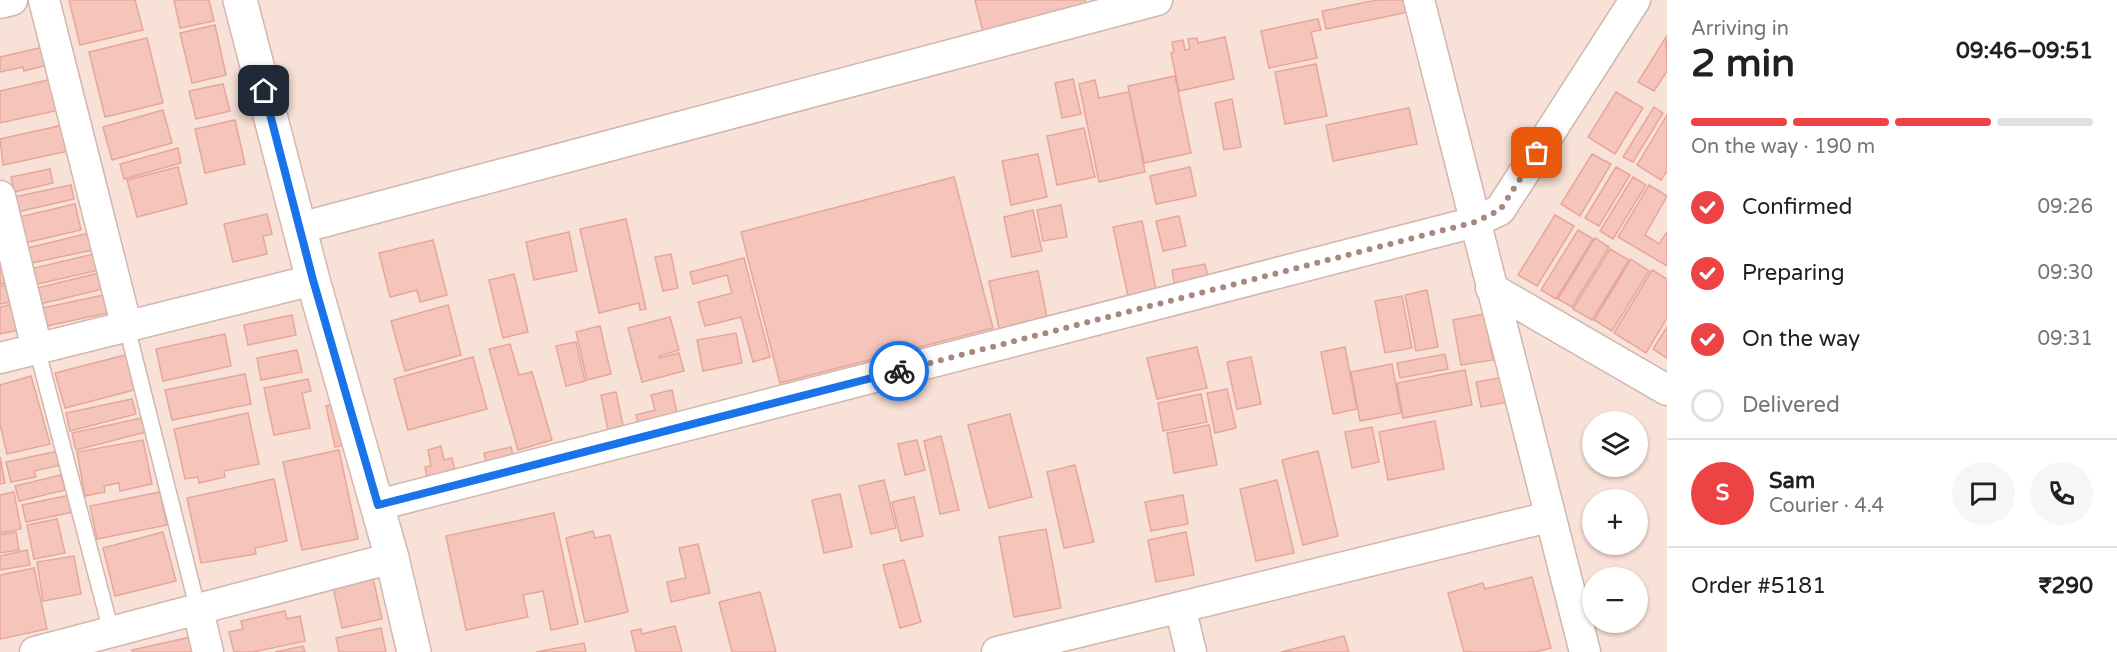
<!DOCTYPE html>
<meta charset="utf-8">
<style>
:root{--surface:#fff;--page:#f6f6f6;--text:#202124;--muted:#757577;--line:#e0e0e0;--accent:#ee4344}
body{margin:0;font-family:"Varela Round",sans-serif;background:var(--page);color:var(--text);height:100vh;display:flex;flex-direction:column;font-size:22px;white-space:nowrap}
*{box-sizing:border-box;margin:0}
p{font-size:20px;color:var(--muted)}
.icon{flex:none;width:33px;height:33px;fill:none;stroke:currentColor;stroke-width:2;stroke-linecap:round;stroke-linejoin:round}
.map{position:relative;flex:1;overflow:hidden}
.sheet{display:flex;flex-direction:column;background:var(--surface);width:450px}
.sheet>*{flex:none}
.controls{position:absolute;left:1582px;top:411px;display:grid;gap:12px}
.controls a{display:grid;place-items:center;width:66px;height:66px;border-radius:50%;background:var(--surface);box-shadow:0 2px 4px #0004;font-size:30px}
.pin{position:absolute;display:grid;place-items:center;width:51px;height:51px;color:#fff;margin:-26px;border-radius:12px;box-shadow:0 3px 9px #0006}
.courier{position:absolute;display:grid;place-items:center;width:60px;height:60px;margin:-30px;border:4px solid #1a73e8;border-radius:50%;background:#fff;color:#222;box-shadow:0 2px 8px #0007}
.headline em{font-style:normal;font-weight:700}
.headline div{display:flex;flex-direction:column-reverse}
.headline{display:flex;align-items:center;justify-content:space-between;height:102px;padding:0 24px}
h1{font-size:39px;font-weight:700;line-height:45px}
.bar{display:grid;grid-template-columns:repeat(4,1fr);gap:9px 6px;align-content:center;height:72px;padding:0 24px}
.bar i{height:8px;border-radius:4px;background:var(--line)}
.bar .on{background:var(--accent)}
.bar p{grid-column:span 4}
.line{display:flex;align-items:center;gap:15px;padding:0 24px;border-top:2px solid var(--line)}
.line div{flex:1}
.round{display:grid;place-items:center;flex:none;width:63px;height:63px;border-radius:32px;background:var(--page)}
ol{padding:0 24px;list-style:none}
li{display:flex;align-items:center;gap:18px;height:66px}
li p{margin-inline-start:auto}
li .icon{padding:6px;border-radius:50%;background:var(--accent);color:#fff;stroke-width:4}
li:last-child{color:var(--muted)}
li i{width:33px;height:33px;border:3px solid var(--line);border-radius:50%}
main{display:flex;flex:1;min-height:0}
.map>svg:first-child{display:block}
</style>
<main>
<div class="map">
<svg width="1667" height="652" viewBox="0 0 1667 652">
<rect width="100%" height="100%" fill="#feefe5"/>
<path fill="#f8e1d6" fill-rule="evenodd" d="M0,0H1667V652H0ZM1593,422H1638V466H1593ZM1593,500H1638V544H1593ZM1593,578H1638V622H1593Z"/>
<path fill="#f5c5bb" stroke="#e8a69a" stroke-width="1.5" d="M69,0H135L143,30L80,45Z
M174,0H209L214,21L180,28Z
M975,0H1085L1087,11L984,36Z
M1377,0H1406L1409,12L1326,29L1322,11Z
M1318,19L1321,30L1311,32L1317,58L1269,68L1261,31Z
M215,25L226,75L192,83L180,33Z
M1225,37L1234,79L1179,91L1171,53L1174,52L1172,42L1183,40L1185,50L1190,49L1188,39L1197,38L1198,43Z
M1666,37L1667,71L1654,91L1638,82Z
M147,38L163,103L105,117L89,52Z
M48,46L52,64L24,71L23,67L0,72V57Z
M1316,64L1327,116L1285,124L1275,72Z
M1175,76L1191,153L1144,163L1128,86Z
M61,77L68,108L0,123V91Z
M1073,79L1081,114L1062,118L1055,83Z
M1095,80L1099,98L1129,92L1145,172L1099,182L1079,84Z
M223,84L230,111L196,119L189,91Z
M1616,92L1643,108L1615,154L1588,137Z
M1232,99L1241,147L1224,150L1215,103Z
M1654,107L1663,113L1633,162L1623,157Z
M1409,108L1417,144L1333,161L1326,125Z
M163,110L172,143L112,160L103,127Z
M1667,115V171L1661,180L1637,165Z
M235,120L245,164L205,173L195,129Z
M72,123L78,149L3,165L0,139Z
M1084,128L1095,177L1057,185L1047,136Z
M178,148L181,163L124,179L120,164Z
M1038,154L1047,197L1011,205L1002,161Z
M1592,154L1611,164L1580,216L1561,204Z
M178,167L187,204L137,217L127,180Z
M1190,167L1196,196L1156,204L1150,176Z
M1616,167L1630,175L1599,226L1585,218Z
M50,169L53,183L14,192L11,177Z
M954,177L993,328L780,383L741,232Z
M1633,177L1646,185L1613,239L1600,231Z
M71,185L74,199L17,212L14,197Z
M1649,185L1667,196L1645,235L1659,244L1667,232V266L1618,237Z
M75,204L81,230L24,243L19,217Z
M1061,205L1067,237L1043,241L1037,210Z
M1033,210L1042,251L1012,257L1004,217Z
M267,214L272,234L263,236L267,254L233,262L224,224Z
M1555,215L1574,226L1537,286L1518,275Z
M1179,216L1186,246L1163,251L1156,221Z
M626,219L646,309L640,310L639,303L599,313L580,229Z
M1142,221L1158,299L1130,305L1113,227Z
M1578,230L1593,239L1556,299L1541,290Z
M94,232L98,249L31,263L27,248Z
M569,232L577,271L534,280L526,242Z
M1595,238L1609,247L1572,307L1558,299Z
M433,240L447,295L420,302L417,290L390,297L379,253Z
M1610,249L1629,260L1592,320L1573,309Z
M98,253L108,268L33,285L30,269Z
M0,254L10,282L0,284Z
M671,254L678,288L663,291L655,257Z
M744,258L770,357L753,362L741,317L705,326L698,302L732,293L727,275L693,284L690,272Z
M1631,259L1649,271L1612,331L1594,320Z
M1205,264L1211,290L1177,297L1172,270Z
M1652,270L1667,279V318L1646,353L1614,333Z
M1038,271L1049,328L1001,338L989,281Z
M99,273L103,289L40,304L37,288Z
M514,274L528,332L503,338L489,280Z
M12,284L16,301L0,304V286Z
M1427,290L1438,347L1416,351L1405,295Z
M113,293L117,311L37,328L33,310Z
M1402,296L1412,348L1385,353L1375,301Z
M18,303L24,329L0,334V307Z
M448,305L461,355L405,371L391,321Z
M1484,314L1493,360L1461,365L1453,320Z
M292,315L296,335L248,345L244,325Z
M670,317L679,350L659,356V358L679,353L684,371L642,382L628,328Z
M600,326L611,374L587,380L576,332Z
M1667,327V358L1653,349Z
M736,333L742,363L703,371L697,340Z
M225,334L231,366L163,381L156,349Z
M576,342L585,381L566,386L556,346Z
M510,344L519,375L532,372L552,440L518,450L489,349Z
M1197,347L1207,388L1157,399L1147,358Z
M1345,347L1357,409L1333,414L1321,352Z
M297,350L302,372L261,380L257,358Z
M129,354L138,389L65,408L55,373Z
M1445,354L1448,369L1400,378L1397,363Z
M473,357L487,409L408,430L394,379Z
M1251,357L1261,404L1237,409L1227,362Z
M1392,364L1401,413L1360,421L1351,372Z
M1465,370L1472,405L1403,418L1397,383Z
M245,374L251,404L172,420L165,390Z
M31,376L50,444L7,454L0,424V385Z
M1504,377L1509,402L1481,407L1476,382Z
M308,379L311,391L302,393L310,428L274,435L264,388Z
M1227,389L1236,428L1215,433L1207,393Z
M672,390L679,423L640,432L636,415L655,410L651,395Z
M616,392L625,435L605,439L603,431L608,430L601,395Z
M1201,394L1207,422L1163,431L1158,403Z
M132,399L136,414L70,431L66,413Z
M338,403L347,445L335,447L326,406Z
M248,413L259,464L224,471L225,477L199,483L198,477L185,479L174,429Z
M1010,414L1032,497L989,508L968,425Z
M141,418L146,432L76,450L72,433Z
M1435,421L1444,469L1388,480L1379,432Z
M1209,425L1217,465L1174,473L1167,433Z
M1372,427L1379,462L1352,468L1345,432Z
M941,436L959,510L940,514L924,441Z
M143,440L152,484L120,491L119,483L104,486L105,492L85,496L77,452Z
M917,440L925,470L905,475L898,444Z
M441,446L444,460L452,458L456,475L428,482L425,467L431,466L428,450Z
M511,447L515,463L488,469L484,453Z
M339,450L358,539L302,550L283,462Z
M59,451L61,465L34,471L36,477L11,482L6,462Z
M1318,451L1338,536L1303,545L1282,460Z
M0,457L5,483L0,484Z
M1075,465L1094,542L1064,548L1047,472Z
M61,475L65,490L19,501L15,486Z
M274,479L287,541L255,548L256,554L201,563L187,498Z
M884,480L896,528L871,534L859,486Z
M1277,480L1294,553L1256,561L1240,489Z
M14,492L21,529L0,533V495Z
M160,492L167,525L97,539L90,506Z
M840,494L852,547L824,553L812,500Z
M70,495L73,512L26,522L22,505Z
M1183,495L1188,524L1151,531L1145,502Z
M914,497L923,536L901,541L892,502Z
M554,513L578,624L551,630L543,591L523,595L528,617L466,630L446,536Z
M57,519L65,553L34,559L27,525Z
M1046,529L1061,608L1014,617L999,537Z
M593,531L595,538L610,535L628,612L585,622L566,538Z
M16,532L19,550L0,553V535Z
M163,532L176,581L115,596L103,548Z
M1186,532L1194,575L1156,582L1148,540Z
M698,544L710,593L671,602L667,582L686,578L679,548Z
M27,550L30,565L0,570V556Z
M74,556L81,594L43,601L37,562Z
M904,560L921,622L900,628L883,565Z
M34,568L47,629L0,639V575Z
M1532,577L1551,648L1535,652H1464L1448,593L1483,583L1485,589Z
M373,578L382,619L342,628L333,587Z
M760,592L776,652H732L719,602Z
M285,611L287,619L300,616L305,641L253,652H234L229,632L243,629L241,621Z
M675,626L682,652H636L631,631L641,629L642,634Z
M381,628L386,652H339L336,638Z
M200,635L204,652H133L132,650Z
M1344,636L1349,652H1281Z
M584,643L586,652H536Z
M303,646L305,652H275Z"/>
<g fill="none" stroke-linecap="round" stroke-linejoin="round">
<g stroke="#d2b6ad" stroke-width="18">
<path id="service" d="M127,328L198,610
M37,349L111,631"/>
</g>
<g stroke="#d2b6ad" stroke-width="33">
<path id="minor" d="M44,0L127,328
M1419,0L1585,652
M0,3L12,0
M0,196L37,349
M300,228L1157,0
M1491,288L1667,390
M0,358L313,280
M378,505L1475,222L1500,210L1635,0
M1180,607L1191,652
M198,610L208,652
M35,652L392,558
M997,652L1549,517"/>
</g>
<g stroke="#d8b6ac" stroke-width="36">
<path id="secondary" d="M240,0L313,280L392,558L414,652"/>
</g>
<use href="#service" stroke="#fff" stroke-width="15"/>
<use href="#minor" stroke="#fff" stroke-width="30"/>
<use href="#secondary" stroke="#fff" stroke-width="33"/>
</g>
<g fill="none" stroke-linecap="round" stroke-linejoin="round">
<path stroke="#a7877f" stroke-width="6" stroke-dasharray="0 10.8" d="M899,371L1475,222L1500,210L1537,153"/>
<path stroke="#1a73e8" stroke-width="8" d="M264,91L313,280L378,505L899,371"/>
</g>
</svg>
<div class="controls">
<a><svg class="icon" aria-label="layers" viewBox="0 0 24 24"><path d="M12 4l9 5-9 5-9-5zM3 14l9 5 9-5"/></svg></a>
<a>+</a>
<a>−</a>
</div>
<div class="pin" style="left:1537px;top:153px;background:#ea580c"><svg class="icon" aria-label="bag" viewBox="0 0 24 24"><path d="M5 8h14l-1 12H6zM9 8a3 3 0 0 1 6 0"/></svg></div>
<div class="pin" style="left:264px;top:91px;background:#1f2937"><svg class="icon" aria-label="home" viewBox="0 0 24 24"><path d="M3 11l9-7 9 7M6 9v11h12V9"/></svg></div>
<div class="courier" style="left:899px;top:371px"><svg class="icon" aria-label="bike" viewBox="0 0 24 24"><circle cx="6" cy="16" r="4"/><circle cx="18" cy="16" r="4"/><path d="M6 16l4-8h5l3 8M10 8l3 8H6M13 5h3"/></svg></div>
</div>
<section class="sheet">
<div class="headline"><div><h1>2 min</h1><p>Arriving in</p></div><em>09:46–09:51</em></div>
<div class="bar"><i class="on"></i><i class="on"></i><i class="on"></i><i></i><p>On the way · 190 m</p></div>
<ol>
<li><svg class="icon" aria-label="check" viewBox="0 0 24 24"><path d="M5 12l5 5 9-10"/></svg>Confirmed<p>09:26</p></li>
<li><svg class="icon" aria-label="check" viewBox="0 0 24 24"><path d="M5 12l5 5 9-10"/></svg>Preparing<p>09:30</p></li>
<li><svg class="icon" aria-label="check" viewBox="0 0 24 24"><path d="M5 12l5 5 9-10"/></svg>On the way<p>09:31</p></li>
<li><i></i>Delivered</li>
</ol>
<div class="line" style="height:108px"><b class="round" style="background:var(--accent);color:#fff">S</b><div><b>Sam</b><p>Courier · 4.4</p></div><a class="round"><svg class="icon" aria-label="chat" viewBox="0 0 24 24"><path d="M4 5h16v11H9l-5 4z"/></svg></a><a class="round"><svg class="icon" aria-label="phone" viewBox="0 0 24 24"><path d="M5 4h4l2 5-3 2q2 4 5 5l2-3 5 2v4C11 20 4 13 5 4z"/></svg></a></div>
<div class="line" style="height:78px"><div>Order #5181</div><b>₹290</b></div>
</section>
</main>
